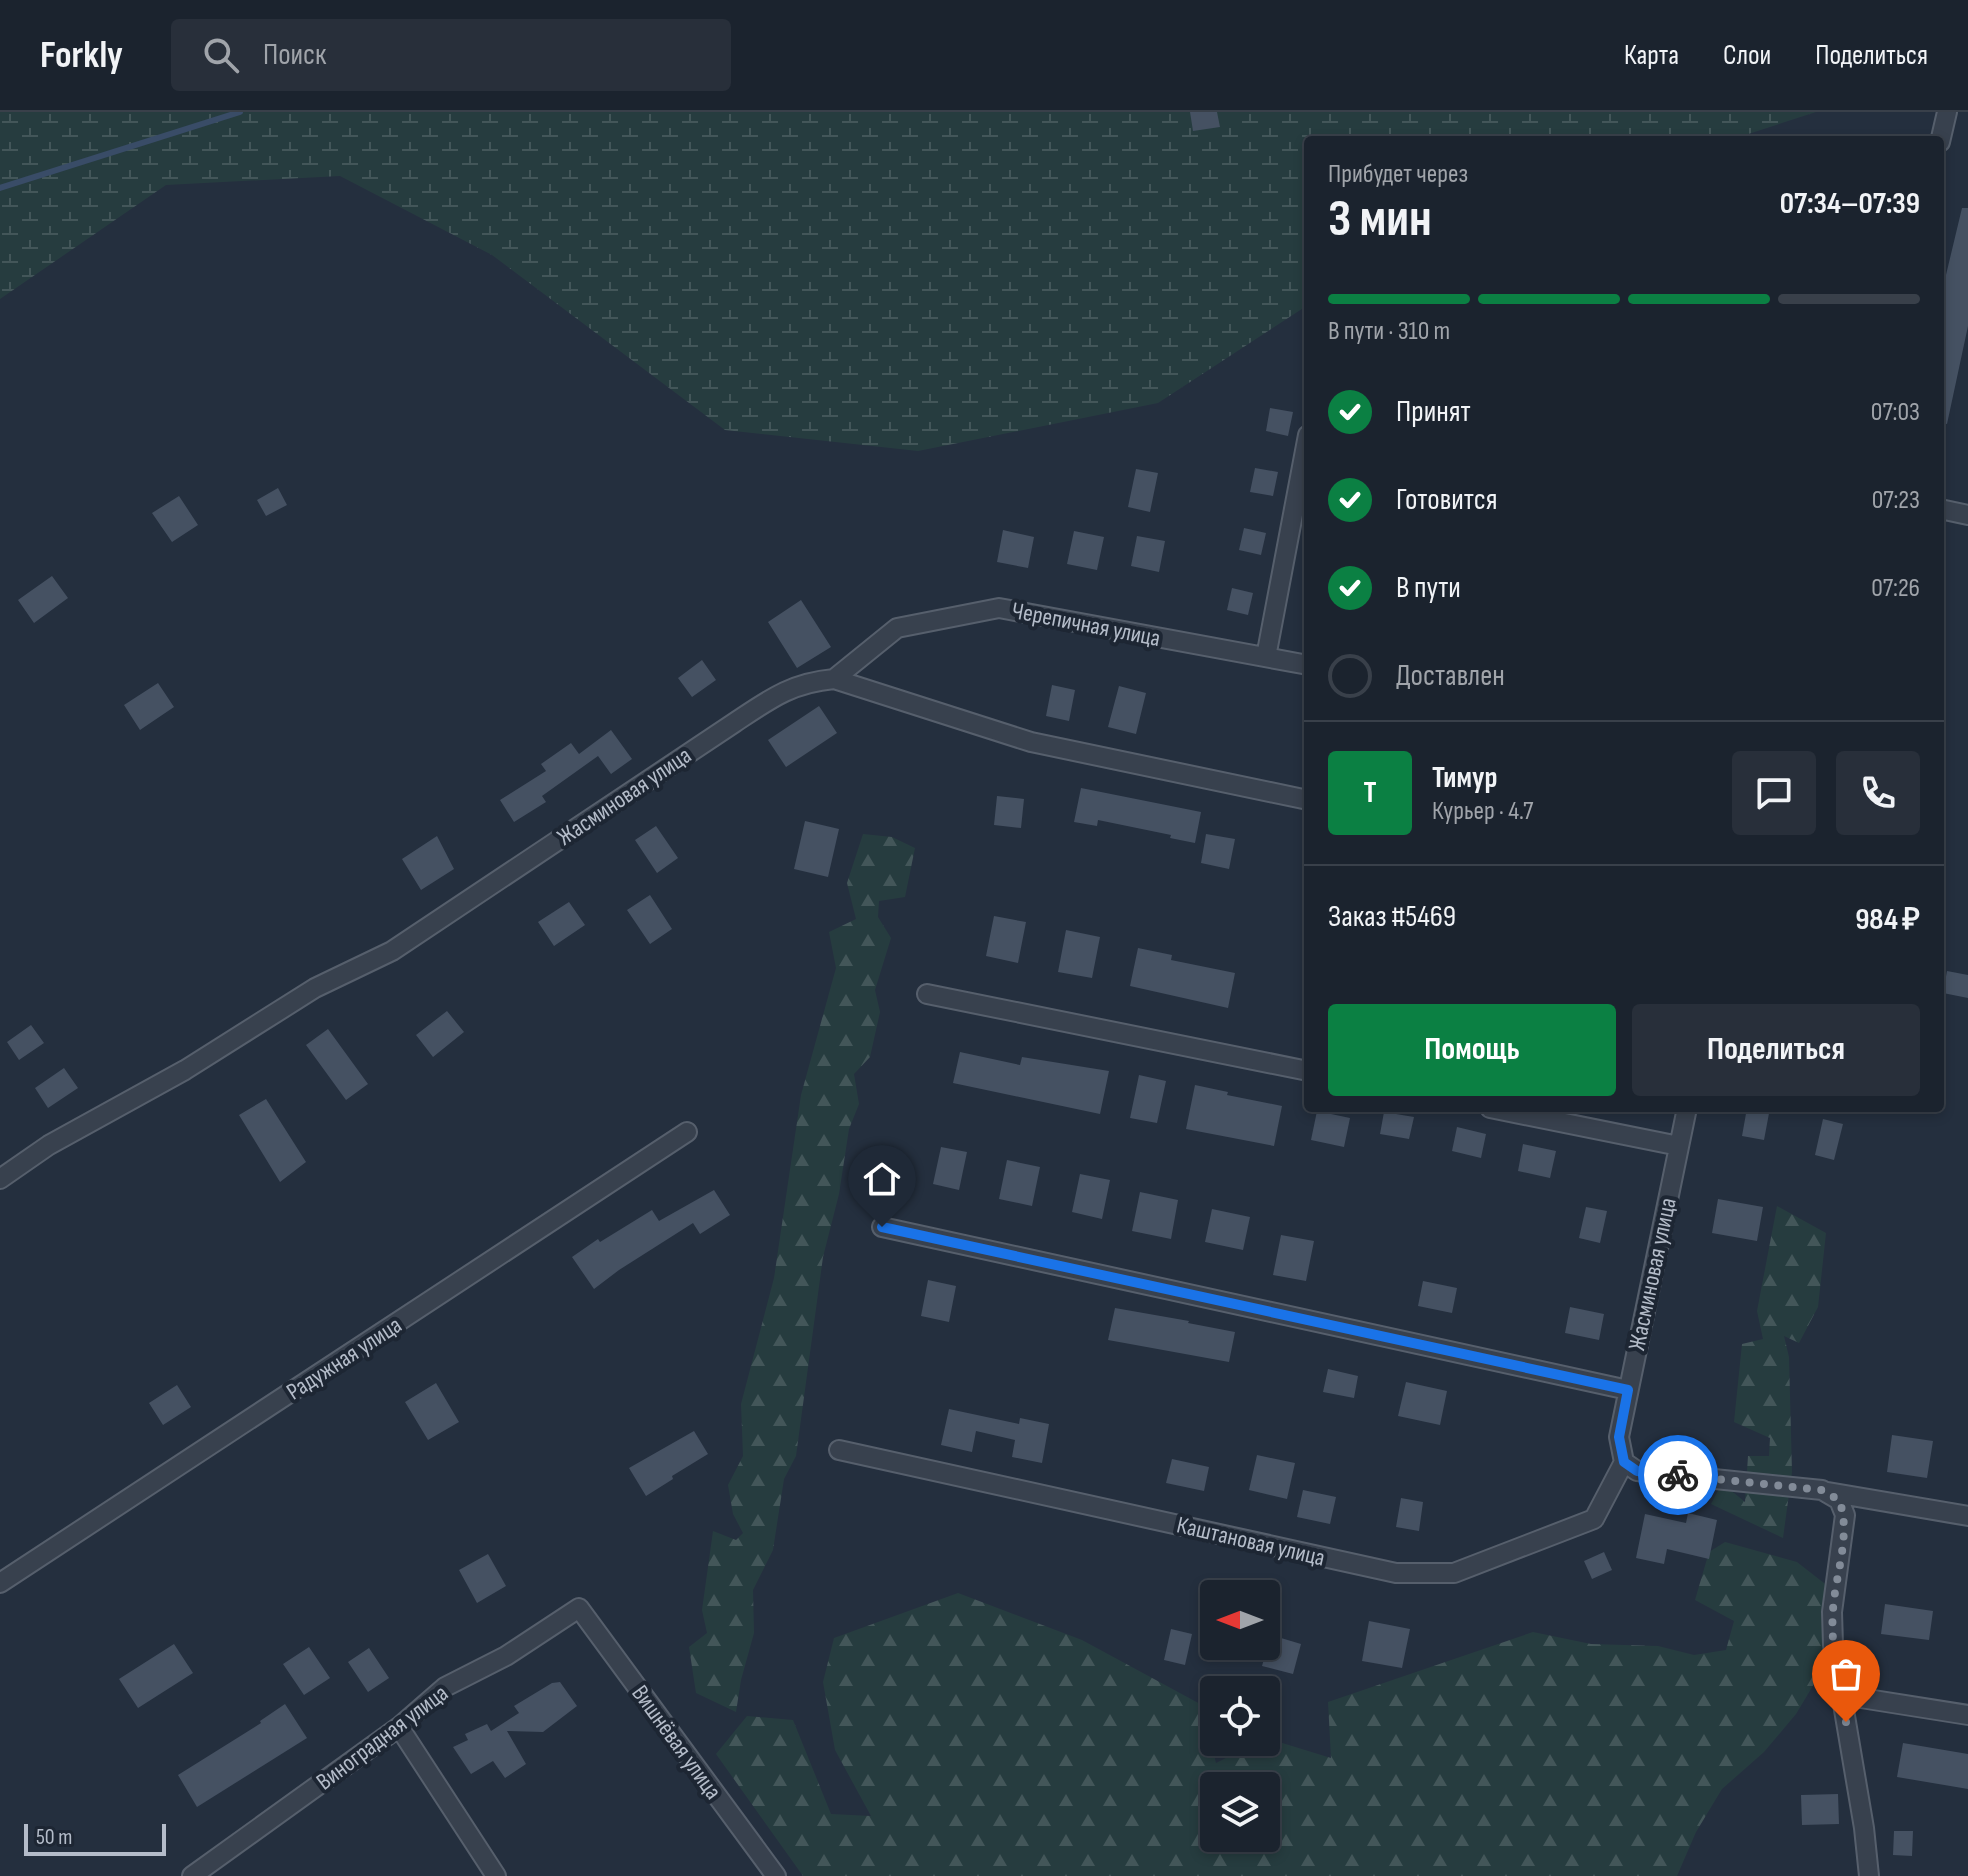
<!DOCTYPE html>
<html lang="ru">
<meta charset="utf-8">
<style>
:root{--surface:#1b232e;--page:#282f3a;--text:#f1f3f6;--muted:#a0a4aa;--line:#39404a;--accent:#0b8043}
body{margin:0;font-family:"Sofia Sans Condensed",sans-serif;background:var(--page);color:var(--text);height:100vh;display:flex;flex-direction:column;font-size:30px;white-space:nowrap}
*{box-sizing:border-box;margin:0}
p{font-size:26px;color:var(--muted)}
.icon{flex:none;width:44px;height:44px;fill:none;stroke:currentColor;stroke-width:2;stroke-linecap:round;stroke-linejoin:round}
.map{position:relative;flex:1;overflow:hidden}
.drawer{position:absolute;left:1304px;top:24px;width:640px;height:976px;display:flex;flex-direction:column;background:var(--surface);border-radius:8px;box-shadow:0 4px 12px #0003,0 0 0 2px var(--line)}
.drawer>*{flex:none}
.needle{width:52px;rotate:270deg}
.buttons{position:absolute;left:1200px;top:1468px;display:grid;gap:16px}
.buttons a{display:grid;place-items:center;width:80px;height:80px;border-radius:8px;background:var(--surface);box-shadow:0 4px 12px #0003,0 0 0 2px var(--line);font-size:40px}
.scale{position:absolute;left:24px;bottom:20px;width:142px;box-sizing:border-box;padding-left:8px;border:4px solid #b4bcc9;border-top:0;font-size:22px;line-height:28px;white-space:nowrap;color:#b4bcc9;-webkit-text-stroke:6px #1d2633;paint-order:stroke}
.pin{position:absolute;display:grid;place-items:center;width:68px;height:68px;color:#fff;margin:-82px -34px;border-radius:50% 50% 50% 0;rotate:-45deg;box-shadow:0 0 8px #0007}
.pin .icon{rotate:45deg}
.courier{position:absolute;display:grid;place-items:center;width:80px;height:80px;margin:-40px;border:6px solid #1a73e8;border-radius:50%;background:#fff;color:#222;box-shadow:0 2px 10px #0007}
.headline em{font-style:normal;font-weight:700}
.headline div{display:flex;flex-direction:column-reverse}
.headline{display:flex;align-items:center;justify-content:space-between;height:136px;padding:0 24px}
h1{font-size:52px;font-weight:700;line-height:60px}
.bar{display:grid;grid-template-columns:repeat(4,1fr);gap:12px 8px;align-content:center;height:96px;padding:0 24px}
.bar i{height:10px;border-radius:6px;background:var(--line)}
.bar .active{background:var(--accent)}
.bar p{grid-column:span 4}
.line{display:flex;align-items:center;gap:20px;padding:0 24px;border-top:2px solid var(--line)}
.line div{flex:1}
.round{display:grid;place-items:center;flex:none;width:84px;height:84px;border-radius:8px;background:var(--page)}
ol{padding:0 24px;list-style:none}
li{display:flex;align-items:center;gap:24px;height:88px}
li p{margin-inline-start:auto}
li .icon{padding:8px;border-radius:50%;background:var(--accent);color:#fff;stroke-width:4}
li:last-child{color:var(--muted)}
li i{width:44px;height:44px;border:4px solid var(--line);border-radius:50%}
.button{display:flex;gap:16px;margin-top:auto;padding:16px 24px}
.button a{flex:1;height:92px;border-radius:8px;background:var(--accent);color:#fff;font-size:32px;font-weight:700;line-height:92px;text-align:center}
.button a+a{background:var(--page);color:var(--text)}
header{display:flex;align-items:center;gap:48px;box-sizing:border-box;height:112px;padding:0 40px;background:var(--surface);border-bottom:2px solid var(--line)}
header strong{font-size:38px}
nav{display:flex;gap:44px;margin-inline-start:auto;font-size:28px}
.search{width:560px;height:72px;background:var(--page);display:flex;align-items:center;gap:20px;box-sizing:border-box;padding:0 28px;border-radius:8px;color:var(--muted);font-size:30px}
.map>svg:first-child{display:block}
</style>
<header>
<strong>Forkly</strong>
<div class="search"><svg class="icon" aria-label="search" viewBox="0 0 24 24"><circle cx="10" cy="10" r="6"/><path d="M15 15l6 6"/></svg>Поиск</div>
<nav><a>Карта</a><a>Слои</a><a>Поделиться</a></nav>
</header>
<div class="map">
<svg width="1968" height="1764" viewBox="0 0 1968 1764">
<defs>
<pattern id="forest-firs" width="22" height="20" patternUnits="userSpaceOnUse" patternTransform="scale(2)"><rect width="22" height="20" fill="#263c3f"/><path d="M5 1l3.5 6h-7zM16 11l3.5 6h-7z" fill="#435659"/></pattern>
<pattern id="wetland-marsh" width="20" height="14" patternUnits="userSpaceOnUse" patternTransform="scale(2)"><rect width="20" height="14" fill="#263c3f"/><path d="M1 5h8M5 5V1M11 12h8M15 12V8" fill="none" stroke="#435659"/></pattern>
</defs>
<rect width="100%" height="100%" fill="#242f3e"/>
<path fill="url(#forest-firs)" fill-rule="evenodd" d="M863,722L892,725L915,736L905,785L879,789L878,805L891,826L875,878L880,900L870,945L854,962L859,992L849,1017L839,1082L823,1145L796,1344L784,1367L773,1438L753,1478L754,1521L741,1568L736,1600L696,1581L689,1535L707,1521L702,1498L713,1419L736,1428L743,1421L733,1402L728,1373L743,1344L741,1292L774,1166L801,983L836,856L829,820L856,807L847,771Z
M1777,1094L1826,1121L1818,1195L1799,1231L1784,1224L1789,1245L1792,1360L1783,1426L1711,1392L1722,1371L1745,1390L1748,1344H1769L1770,1326L1734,1310L1742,1232L1763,1227L1757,1199Z
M1725,1430L1797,1450L1829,1475L1823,1557L1796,1602L1764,1640L1722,1677L1696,1720L1677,1764H803L716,1642L747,1604L793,1608L831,1702L871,1704L835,1638L823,1570L834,1526L958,1481L1082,1528L1202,1593L1216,1651L1258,1630H1266V1626L1331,1646L1328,1590L1533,1520L1591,1532L1658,1534L1694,1543L1726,1538L1734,1509L1695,1488L1709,1440ZM1214,1674H1266V1726H1214Z"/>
<path fill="url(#wetland-marsh)" d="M0,0H1816L1730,28H1308V193L1158,291L918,339L725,318L492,143L340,64L166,73L0,187Z"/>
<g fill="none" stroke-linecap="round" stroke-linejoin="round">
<path stroke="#394c67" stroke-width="6" d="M0,76L240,0"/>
</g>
<path fill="#455162" d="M1190,0H1217L1220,15L1193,19Z
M1962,96H1968V214L1947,312L1940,311V188Z
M1270,296L1293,300L1288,324L1266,319Z
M1255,356L1278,360L1273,384L1250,380Z
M1136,357L1158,361L1150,400L1128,395Z
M278,376L287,393L266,404L257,388Z
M179,384L198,413L172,430L152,401Z
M1244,416L1266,421L1261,443L1239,438Z
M1003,418L1034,425L1028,456L997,450Z
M1074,419L1104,425L1097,458L1067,452Z
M1137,424L1165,429L1159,460L1131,454Z
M52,464L68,486L34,511L18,488Z
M1232,476L1253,481L1248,503L1227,498Z
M801,488L831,535L797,556L768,510Z
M702,548L716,568L692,585L678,566Z
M158,571L174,595L140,618L124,593Z
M1052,573L1075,578L1069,609L1046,604Z
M1119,574L1146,581L1136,622L1108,615Z
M819,594L837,621L786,655L768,628Z
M611,618L632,647L611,662L598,644L542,684L546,690L514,710L500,688L546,659L541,652L571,631L579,642Z
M1081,676L1201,700L1195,731L1170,726L1171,723L1098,708L1097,714L1074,710Z
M997,684L1024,687L1021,716L994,713Z
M805,709L839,717L828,765L794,757Z
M656,714L678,746L657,761L635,728Z
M1206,722L1235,727L1229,757L1201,751Z
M437,724L454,757L421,778L402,747Z
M650,783L672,817L650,832L627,798Z
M569,790L585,813L554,834L538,810Z
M994,804L1026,810L1018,851L986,844Z
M1066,818L1100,825L1092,866L1058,860Z
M1138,836L1172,843L1171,848L1235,861L1228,896L1130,874Z
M1947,859L1968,863V886L1943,881Z
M447,899L464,920L433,945L416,923Z
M31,913L44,931L19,948L7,930Z
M328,917L368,972L346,988L306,933Z
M960,940L1020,953L1022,945L1109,959L1100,1002L953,971Z
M64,956L78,976L48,996L35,976Z
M1139,963L1166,969L1157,1011L1130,1006Z
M1195,973L1228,980L1227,983L1282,994L1274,1034L1186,1017Z
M266,987L306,1050L280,1070L239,1003Z
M1747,996H1770L1764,1028L1742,1024Z
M1317,999L1350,1006L1344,1035L1311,1028Z
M1384,1000L1414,1005L1409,1027L1380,1022Z
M1823,1007L1843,1012L1834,1048L1815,1043Z
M1457,1015L1486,1022L1481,1046L1452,1039Z
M1523,1032L1556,1039L1550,1066L1518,1059Z
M941,1035L967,1040L959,1078L933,1072Z
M1007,1048L1040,1055L1032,1094L999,1087Z
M1080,1062L1110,1068L1102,1107L1072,1100Z
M714,1078L730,1103L700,1122L693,1111L619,1158L594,1177L572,1145L598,1127L600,1130L652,1098L659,1109Z
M1140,1080L1178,1088L1171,1127L1132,1119Z
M1718,1087L1763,1095L1757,1129L1712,1121Z
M1586,1095L1607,1099L1600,1131L1579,1126Z
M1212,1097L1250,1105L1243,1138L1205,1130Z
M1281,1123L1314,1129L1306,1169L1273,1163Z
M928,1168L956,1174L949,1210L921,1204Z
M1423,1169L1457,1176L1452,1201L1418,1194Z
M1570,1195L1604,1202L1599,1228L1565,1221Z
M1115,1196L1189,1209L1188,1211L1235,1220L1229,1250L1108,1228Z
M1328,1257L1358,1264L1354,1286L1323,1280Z
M1406,1270L1447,1279L1440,1313L1398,1304Z
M436,1271L459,1310L428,1328L405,1290Z
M177,1273L191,1295L163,1313L149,1291Z
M949,1297L1019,1312L1020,1306L1049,1312L1042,1351L1012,1345L1015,1328L976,1319L972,1340L941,1333Z
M694,1319L708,1342L672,1364L673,1367L646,1384L629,1356Z
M1892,1323L1933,1329L1927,1366L1887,1360Z
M1257,1343L1295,1351L1287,1387L1249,1378Z
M1172,1347L1209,1355L1204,1379L1166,1371Z
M1303,1378L1336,1385L1330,1412L1297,1405Z
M1401,1386L1423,1390L1419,1419L1396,1415Z
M1688,1401L1717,1408L1709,1447L1667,1437L1664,1452L1636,1446L1645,1402L1686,1411Z
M1604,1440L1612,1458L1592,1467L1584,1449Z
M488,1442L506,1474L477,1491L459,1458Z
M1885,1492L1933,1499L1929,1528L1881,1522Z
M1369,1509L1410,1517L1402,1556L1362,1549Z
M1171,1517L1192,1522L1185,1553L1164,1548Z
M1271,1523L1301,1532L1293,1562L1262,1554Z
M174,1532L193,1561L138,1596L119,1567Z
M309,1535L330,1566L304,1583L283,1552Z
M369,1536L389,1566L368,1580L348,1550Z
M560,1570L577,1594L543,1620L507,1619L526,1652L505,1666L493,1649L471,1662L453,1635L468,1628L465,1622L487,1612L491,1619L519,1601L514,1594L552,1571Z
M285,1592L307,1626L197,1695L178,1663L261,1611L260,1609Z
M1903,1631L1968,1642V1677L1897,1665Z
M1838,1682L1839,1712L1802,1713L1801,1683Z
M1894,1719H1913L1912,1744L1893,1743Z"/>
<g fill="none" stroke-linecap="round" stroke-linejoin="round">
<g stroke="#565f6c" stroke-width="22">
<path id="street" d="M1940,30L1947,0
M1940,397L1968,403
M1266,545L1308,323
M834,567L897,516L999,496L1308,553
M927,882L1308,959
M1490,996L1679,1034
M1687,996L1619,1325L1624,1350L1637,1359L1822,1378L1839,1388L1845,1403L1832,1500L1833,1533L1864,1716L1869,1764
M0,1067L49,1033L185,958L315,876L392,839L734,611C770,587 791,571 834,567L1031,630L1308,688
M882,1115L1628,1278
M839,1338L1396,1461H1454L1594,1407L1624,1350
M1828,1380L1968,1404
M0,1471L687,1020
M1842,1583L1968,1603
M399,1615L496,1764
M192,1764L399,1615L445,1575L506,1544L579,1496L776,1764"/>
</g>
<use href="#street" stroke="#38414e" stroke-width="18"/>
</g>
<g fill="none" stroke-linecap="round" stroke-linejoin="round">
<path stroke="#828b98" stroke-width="8" stroke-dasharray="0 14.4" d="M1678,1363L1822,1378L1839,1388C1852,1421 1835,1464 1833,1498C1830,1536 1840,1573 1846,1610"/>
<path stroke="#1a73e8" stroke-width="10" d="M882,1115L1628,1278L1619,1325L1624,1350L1637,1359L1678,1363"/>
</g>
<g text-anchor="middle" stroke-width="8" stroke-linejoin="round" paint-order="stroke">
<g font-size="24" fill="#b4bcc9" stroke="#1d2633">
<text transform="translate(1086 512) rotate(11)" y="8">Черепичная улица</text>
<text transform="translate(624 684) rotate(-34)" y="8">Жасминовая улица</text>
<text transform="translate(1652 1162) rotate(-78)" y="8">Жасминовая улица</text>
<text transform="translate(344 1246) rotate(-33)" y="8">Радужная улица</text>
<text transform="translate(1251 1429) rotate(13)" y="8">Каштановая улица</text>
<text transform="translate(382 1625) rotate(-37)" y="8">Виноградная улица</text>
<text transform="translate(677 1630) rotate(54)" y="8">Вишнёвая улица</text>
</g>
</g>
</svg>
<div class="buttons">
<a><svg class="needle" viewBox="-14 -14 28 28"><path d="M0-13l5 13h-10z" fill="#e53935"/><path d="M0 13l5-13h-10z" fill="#a0a4aa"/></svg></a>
<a><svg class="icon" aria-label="locate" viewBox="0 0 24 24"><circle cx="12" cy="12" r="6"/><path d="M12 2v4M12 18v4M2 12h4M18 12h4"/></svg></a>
<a><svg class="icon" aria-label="layers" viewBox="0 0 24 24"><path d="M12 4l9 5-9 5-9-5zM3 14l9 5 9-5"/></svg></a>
</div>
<div class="scale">50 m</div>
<div class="pin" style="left:1846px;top:1610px;background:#ea580c"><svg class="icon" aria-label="bag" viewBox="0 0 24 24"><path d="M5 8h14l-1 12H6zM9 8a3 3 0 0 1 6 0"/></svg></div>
<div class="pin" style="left:882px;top:1115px;background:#1f2937"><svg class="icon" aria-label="home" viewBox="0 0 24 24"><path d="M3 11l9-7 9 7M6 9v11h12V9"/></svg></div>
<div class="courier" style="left:1678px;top:1363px"><svg class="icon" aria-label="bike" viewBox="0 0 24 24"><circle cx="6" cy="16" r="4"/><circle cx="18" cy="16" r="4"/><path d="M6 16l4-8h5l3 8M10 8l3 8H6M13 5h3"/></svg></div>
<section class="drawer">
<div class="headline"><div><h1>3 мин</h1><p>Прибудет через</p></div><em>07:34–07:39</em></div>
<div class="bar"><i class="active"></i><i class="active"></i><i class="active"></i><i></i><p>В пути · 310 m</p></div>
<ol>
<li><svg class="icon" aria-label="check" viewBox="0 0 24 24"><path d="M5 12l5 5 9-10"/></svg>Принят<p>07:03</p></li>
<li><svg class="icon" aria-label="check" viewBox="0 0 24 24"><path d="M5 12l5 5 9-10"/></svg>Готовится<p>07:23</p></li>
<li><svg class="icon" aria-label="check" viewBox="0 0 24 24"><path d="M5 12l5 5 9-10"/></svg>В пути<p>07:26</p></li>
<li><i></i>Доставлен</li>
</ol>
<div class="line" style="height:144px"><b class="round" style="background:var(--accent);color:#fff">Т</b><div><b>Тимур</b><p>Курьер · 4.7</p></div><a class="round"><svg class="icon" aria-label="chat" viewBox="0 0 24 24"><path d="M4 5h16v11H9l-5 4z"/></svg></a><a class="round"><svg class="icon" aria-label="phone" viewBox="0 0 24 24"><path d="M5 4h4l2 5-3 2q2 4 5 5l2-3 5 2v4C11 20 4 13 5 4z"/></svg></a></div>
<div class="line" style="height:104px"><div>Заказ #5469</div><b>984 ₽</b></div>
<div class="button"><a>Помощь</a><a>Поделиться</a></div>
</section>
</div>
